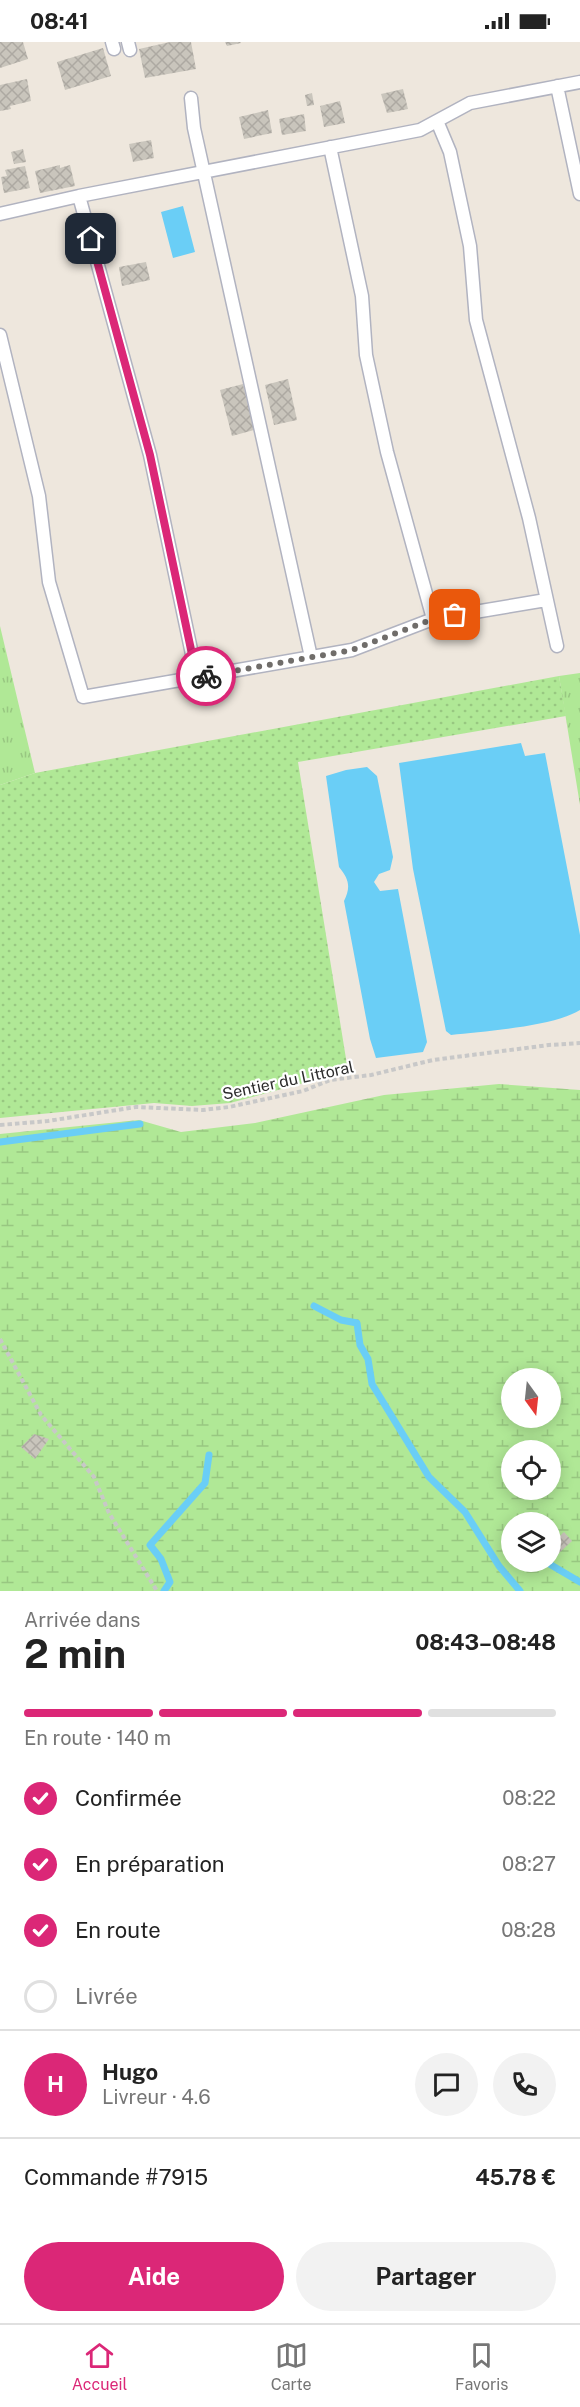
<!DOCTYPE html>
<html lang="fr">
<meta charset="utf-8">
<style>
:root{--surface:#fff;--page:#f2f2f2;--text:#222;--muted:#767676;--line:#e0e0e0;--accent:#db2777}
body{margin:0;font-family:"Public Sans",sans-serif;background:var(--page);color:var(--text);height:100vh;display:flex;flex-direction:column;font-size:22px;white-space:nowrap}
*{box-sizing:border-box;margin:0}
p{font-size:20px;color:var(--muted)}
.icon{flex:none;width:33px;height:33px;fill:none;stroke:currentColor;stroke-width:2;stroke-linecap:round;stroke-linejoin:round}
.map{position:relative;height:1549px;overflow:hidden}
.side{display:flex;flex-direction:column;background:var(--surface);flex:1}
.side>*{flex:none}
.needle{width:39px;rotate:165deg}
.tools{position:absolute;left:501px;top:1326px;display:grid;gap:12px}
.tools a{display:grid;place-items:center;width:60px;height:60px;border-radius:50%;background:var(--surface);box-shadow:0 3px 15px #0003;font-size:30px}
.pin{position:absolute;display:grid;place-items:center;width:51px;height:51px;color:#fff;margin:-26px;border-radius:12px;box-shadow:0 3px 9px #0006}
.courier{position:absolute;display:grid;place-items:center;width:60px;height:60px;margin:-30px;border:4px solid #db2777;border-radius:50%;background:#fff;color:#222;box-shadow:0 2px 8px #0007}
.summary em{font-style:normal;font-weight:700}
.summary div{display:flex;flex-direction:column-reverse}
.summary{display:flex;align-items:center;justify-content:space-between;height:102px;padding:0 24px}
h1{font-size:39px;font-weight:700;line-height:45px}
.bar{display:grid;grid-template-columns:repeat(4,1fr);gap:9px 6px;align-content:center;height:72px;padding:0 24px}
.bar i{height:8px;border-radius:4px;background:var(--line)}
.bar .active{background:var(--accent)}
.bar p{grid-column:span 4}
.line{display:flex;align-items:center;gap:15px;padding:0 24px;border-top:2px solid var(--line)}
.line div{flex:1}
.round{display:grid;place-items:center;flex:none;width:63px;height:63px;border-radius:32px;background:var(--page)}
ol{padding:0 24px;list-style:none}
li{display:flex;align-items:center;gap:18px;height:66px}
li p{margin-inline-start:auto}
li .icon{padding:6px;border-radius:50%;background:var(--accent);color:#fff;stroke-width:4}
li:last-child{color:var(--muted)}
li i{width:33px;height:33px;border:3px solid var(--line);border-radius:50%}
.primary-button{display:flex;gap:12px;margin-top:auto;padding:12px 24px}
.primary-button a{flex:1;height:69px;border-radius:36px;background:var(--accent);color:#fff;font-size:24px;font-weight:700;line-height:69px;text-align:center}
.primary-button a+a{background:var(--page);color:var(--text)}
.status{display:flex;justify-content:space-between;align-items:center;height:42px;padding:0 30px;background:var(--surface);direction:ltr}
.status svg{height:16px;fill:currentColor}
.tabs{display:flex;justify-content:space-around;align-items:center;height:84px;border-top:2px solid var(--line);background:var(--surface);font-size:16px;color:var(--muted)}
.tabs a{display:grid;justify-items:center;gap:3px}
.tabs .active{color:var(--accent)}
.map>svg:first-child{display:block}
</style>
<div class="status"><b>08:41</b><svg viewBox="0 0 49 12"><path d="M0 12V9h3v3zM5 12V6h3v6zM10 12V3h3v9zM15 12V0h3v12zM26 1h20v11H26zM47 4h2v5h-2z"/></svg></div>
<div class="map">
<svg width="580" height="1549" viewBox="0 0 580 1549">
<defs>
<pattern id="grass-dots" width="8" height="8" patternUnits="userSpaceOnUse" patternTransform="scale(1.5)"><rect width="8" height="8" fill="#b0e896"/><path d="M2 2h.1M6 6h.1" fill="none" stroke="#98c781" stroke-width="1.8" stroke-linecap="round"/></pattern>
<pattern id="wetland-marsh" width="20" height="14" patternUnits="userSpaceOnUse" patternTransform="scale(1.5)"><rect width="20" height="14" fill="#b0e896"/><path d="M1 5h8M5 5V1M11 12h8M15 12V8" fill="none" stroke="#98c781"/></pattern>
<pattern id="park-tufts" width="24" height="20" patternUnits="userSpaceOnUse" patternTransform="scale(1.5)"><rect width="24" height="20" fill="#b0e896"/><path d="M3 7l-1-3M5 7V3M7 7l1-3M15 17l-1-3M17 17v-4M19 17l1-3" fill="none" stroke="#98c781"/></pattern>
<pattern id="building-cross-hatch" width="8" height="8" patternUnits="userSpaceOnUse" patternTransform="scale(1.5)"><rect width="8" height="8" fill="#c9c5bc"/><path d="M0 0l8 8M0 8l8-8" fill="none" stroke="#ada9a2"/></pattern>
</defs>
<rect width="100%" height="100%" fill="#eee7dd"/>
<path fill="url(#grass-dots)" d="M559,634L566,674L298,720L348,1029L230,1061L192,1064L154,1061L0,1076V743L35,731Z"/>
<path fill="url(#wetland-marsh)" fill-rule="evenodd" d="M499,1042L580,1048V1549H0V1092L139,1078L181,1090L255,1081L384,1053ZM512,1336H550V1376H512ZM512,1408H550V1448H512ZM512,1480H550V1520H512Z"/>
<path fill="url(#park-tufts)" d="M0,584L35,731L0,743Z
M580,631V763L559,634Z"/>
<path fill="#6acef6" d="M183,164L195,210L173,216L161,170Z
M521,701L525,714L545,711L580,893V968C552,985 485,989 451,993L446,989L413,827L399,721Z
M367,725L377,734L393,815L390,828L379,832L374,840L380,849L398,847L427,1000L423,1010L376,1016L370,997L344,859C351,845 349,837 339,825L326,734L346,728Z"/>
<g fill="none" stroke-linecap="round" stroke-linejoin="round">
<path stroke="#6acef6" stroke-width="7" d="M0,1100L140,1082
M314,1264L341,1278L357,1281L360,1303L368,1317L372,1342L429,1435L465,1470L499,1524L520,1549
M546,1520L580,1540
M164,1549L170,1540L161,1517L150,1503L205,1441L209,1413"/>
</g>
<path fill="url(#building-cross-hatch)" d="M0,0H23L28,17L0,26Z
M170,0H191L196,27L145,36L139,7Z
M225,0H240L241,1L227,4Z
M103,6L111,34L65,48L57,20Z
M27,37L31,59L10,64L11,67L0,69V43Z
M403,47L408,67L387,71L381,52Z
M312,51L314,63L307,64L305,53Z
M340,59L345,81L324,85L320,64Z
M268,68L272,91L244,97L239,75Z
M304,72L306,89L282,93L279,77Z
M151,98L154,116L133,120L129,102Z
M23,107L26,120L14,122L11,110Z
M60,123V126L70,123L75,144L40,151L35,129Z
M25,124L30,146L4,151L1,135L7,134L5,128Z
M146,220L150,238L122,244L119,225Z
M288,337L297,378L274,383L265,343Z
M243,342L254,388L232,394L220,348Z
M34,1392L49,1397L35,1417L21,1405Z
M564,1490L572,1499L558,1512L550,1503Z"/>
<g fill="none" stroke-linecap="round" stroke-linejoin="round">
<g stroke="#b1b3c0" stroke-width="15">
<path id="lane" d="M112,0L114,7
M128,0L130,8
M557,44L580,152
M191,56L194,86L311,615
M437,79L450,110L470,204L476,278L529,476L557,604
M330,105L362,254L366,313L387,410L433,577
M79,154L150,413L197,636
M0,172L79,154L420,88L470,61L580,40
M0,293L39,454L49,540L83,655L352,608L433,577L546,558"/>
</g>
<path stroke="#c8c8c8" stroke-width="4" stroke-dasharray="4.5 3" stroke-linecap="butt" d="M0,1083L48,1079L136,1065L203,1068L229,1065L303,1049L330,1038L371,1033L433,1018L549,1003L580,1001
M0,1297L41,1373L94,1435L109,1471L157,1549"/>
<use href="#lane" stroke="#fff" stroke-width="12"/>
</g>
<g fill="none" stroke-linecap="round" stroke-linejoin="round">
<path stroke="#706d6a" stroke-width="6" stroke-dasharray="0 10.8" d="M206,634L352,608L433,577L455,573"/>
<path stroke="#db2777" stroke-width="8" d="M91,197L150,413L197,636L206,634"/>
</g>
<g text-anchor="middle" stroke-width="4.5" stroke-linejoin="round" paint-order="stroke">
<g font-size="16" fill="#2c2c2c" stroke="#fff">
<text transform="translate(288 1038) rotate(-12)" y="6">Sentier du Littoral</text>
</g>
</g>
</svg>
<div class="tools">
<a><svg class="needle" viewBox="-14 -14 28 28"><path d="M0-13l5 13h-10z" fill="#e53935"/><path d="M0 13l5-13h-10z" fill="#767676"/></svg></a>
<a><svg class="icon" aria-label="locate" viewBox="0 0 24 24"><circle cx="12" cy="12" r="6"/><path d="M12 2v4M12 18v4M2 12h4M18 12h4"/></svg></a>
<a><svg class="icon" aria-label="layers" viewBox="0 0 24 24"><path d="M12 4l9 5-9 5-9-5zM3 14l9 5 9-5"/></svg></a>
</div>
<div class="pin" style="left:455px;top:573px;background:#ea580c"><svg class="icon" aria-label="bag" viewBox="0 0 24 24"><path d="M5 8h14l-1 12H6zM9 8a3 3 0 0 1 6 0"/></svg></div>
<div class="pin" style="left:91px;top:197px;background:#1f2937"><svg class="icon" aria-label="home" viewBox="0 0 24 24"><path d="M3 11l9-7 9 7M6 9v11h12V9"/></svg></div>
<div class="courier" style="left:206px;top:634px"><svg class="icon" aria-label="bike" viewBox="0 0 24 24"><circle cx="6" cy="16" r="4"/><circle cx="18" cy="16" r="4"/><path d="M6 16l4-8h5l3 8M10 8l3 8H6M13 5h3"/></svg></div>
</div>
<section class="side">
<div class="summary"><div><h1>2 min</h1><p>Arrivée dans</p></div><em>08:43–08:48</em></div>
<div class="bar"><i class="active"></i><i class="active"></i><i class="active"></i><i></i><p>En route · 140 m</p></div>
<ol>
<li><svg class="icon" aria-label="check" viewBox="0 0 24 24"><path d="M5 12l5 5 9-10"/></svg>Confirmée<p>08:22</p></li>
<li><svg class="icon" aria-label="check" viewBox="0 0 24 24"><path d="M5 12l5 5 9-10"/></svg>En préparation<p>08:27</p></li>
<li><svg class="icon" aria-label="check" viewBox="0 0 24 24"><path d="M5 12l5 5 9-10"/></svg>En route<p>08:28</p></li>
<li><i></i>Livrée</li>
</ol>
<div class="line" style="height:108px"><b class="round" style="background:var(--accent);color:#fff">H</b><div><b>Hugo</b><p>Livreur · 4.6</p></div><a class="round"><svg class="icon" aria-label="chat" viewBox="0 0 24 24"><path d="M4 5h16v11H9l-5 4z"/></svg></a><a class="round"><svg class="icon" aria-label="phone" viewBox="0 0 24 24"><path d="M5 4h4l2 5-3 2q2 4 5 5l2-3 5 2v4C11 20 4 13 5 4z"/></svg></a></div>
<div class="line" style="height:78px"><div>Commande #7915</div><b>45.78 €</b></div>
<div class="primary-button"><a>Aide</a><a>Partager</a></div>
</section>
<nav class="tabs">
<a class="active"><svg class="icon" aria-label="home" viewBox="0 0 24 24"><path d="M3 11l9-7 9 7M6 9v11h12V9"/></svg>Accueil</a>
<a><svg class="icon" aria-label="map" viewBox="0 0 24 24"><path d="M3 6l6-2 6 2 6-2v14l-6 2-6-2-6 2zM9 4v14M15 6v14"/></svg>Carte</a>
<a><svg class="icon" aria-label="saved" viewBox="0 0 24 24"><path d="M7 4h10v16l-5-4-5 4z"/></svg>Favoris</a>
</nav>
